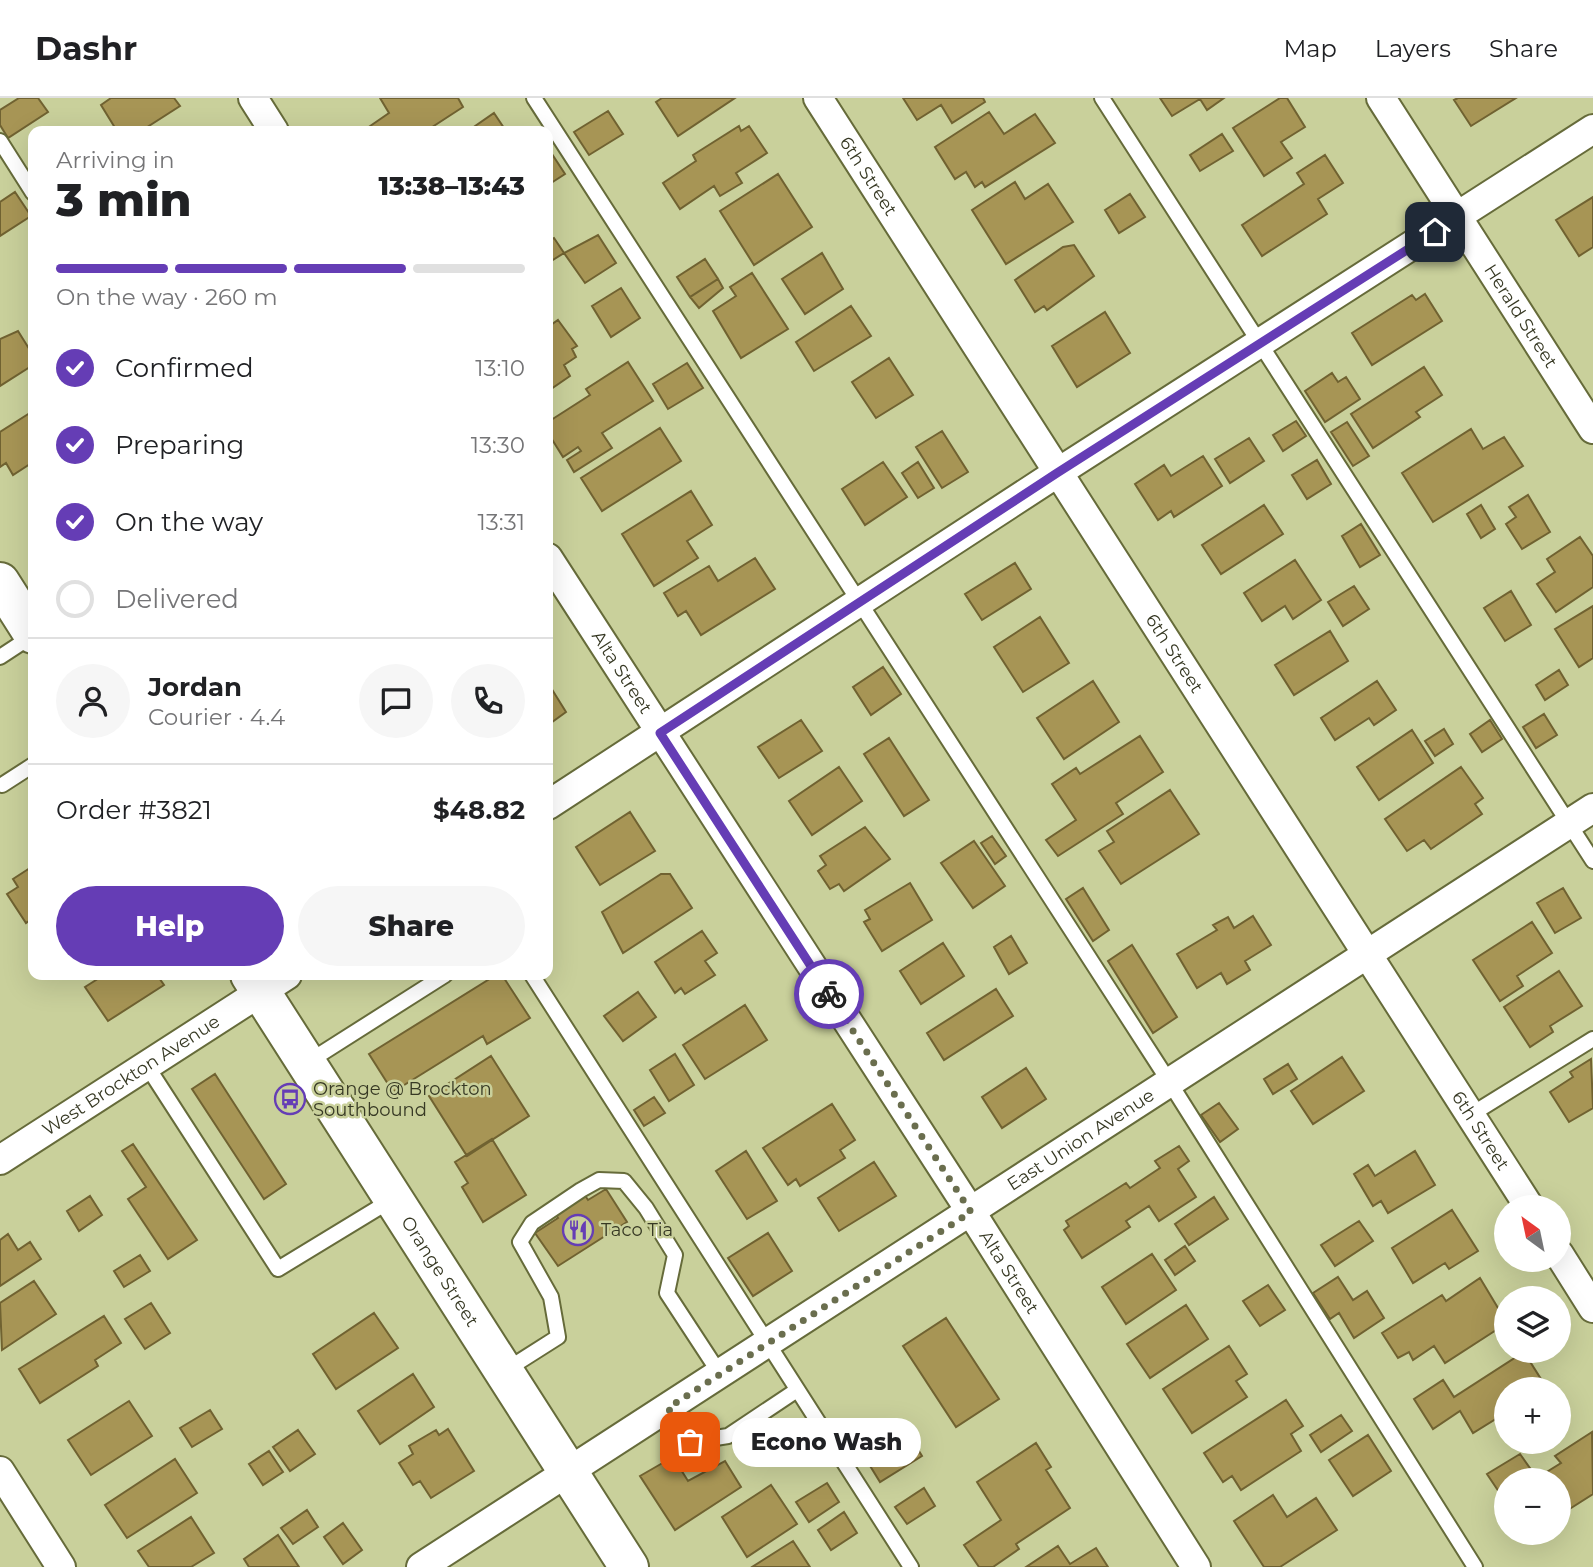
<!DOCTYPE html>
<meta charset="utf-8">
<style>
:root{--surface:#fff;--page:#f6f6f6;--text:#202124;--muted:#757577;--line:#e0e0e0;--accent:#653db5}
body{margin:0;font-family:Montserrat,sans-serif;background:var(--page);color:var(--text);height:100vh;display:flex;flex-direction:column;font-size:26px;white-space:nowrap}
*{box-sizing:border-box;margin:0}
p{font-size:23px;color:var(--muted)}
.icon{flex:none;width:38px;height:38px;fill:none;stroke:currentColor;stroke-width:2;stroke-linecap:round;stroke-linejoin:round}
.map{position:relative;flex:1;overflow:hidden}
.details{position:absolute;left:28px;top:28px;width:525px;height:854px;display:flex;flex-direction:column;background:var(--surface);border-radius:14px;box-shadow:0 7px 28px #0002}
.details>*{flex:none}
.needle{width:46px;rotate:327deg}
.controls{position:absolute;left:1494px;top:1097px;display:grid;gap:14px}
.controls a{display:grid;place-items:center;width:77px;height:77px;border-radius:50%;background:var(--surface);box-shadow:0 7px 28px #0002;font-size:35px}
.pin{position:absolute;display:grid;place-items:center;width:60px;height:60px;color:#fff;margin:-30px;border-radius:14px;box-shadow:0 4px 10px #0006}
.courier{position:absolute;display:grid;place-items:center;width:70px;height:70px;margin:-35px;border:5px solid #653db5;border-radius:50%;background:#fff;color:#222;box-shadow:0 2px 9px #0007}
.bubble{position:absolute;height:49px;border-radius:24px;background:var(--surface);box-shadow:0 7px 28px #0002;font-size:23px;font-weight:800;line-height:49px;text-align:center}
.overview em{font-style:normal;font-weight:800}
.overview div{display:flex;flex-direction:column-reverse}
.overview{display:flex;align-items:center;justify-content:space-between;height:119px;padding:0 28px}
h1{font-size:46px;font-weight:800;line-height:52px}
.bar{display:grid;grid-template-columns:repeat(4,1fr);gap:10px 7px;align-content:center;height:84px;padding:0 28px}
.bar i{height:9px;border-radius:5px;background:var(--line)}
.bar .selected{background:var(--accent)}
.bar p{grid-column:span 4}
.line{display:flex;align-items:center;gap:18px;padding:0 28px;border-top:2px solid var(--line)}
.line div{flex:1}
.round{display:grid;place-items:center;flex:none;width:74px;height:74px;border-radius:37px;background:var(--page)}
ol{padding:0 28px;list-style:none}
li{display:flex;align-items:center;gap:21px;height:77px}
li p{margin-inline-start:auto}
li .icon{padding:7px;border-radius:50%;background:var(--accent);color:#fff;stroke-width:4}
li:last-child{color:var(--muted)}
li i{width:38px;height:38px;border:4px solid var(--line);border-radius:50%}
.primary-button{display:flex;gap:14px;margin-top:auto;padding:14px 28px}
.primary-button a{flex:1;height:80px;border-radius:42px;background:var(--accent);color:#fff;font-size:28px;font-weight:800;line-height:80px;text-align:center}
.primary-button a+a{background:var(--page);color:var(--text)}
header{display:flex;align-items:center;gap:42px;box-sizing:border-box;height:98px;padding:0 35px;background:var(--surface);border-bottom:2px solid var(--line)}
header strong{font-size:33px}
nav{display:flex;gap:38px;margin-inline-start:auto;font-size:24px}
.map>svg:first-child{display:block}
</style>
<header>
<strong>Dashr</strong>
<nav><a>Map</a><a>Layers</a><a>Share</a></nav>
</header>
<div class="map">
<svg width="1593" height="1469" viewBox="0 0 1593 1469">
<rect width="100%" height="100%" fill="#c9d09b"/>
<path fill="#a79555" stroke="#706231" stroke-width="2" d="M19,0H38L48,14L8,40L0,27V12Z
M111,0H174L180,8L141,33H117L101,7Z
M380,0H458L463,9L426,33H363L389,15Z
M662,0H735L678,38L656,4Z
M903,0H983L985,4L952,25L941,7L917,22Z
M1160,0H1224L1207,12L1200,1L1172,18Z
M1280,0H1287L1305,29L1281,44L1292,60L1264,78L1233,30Z
M1458,0H1516L1471,28L1454,2Z
M608,13L623,36L589,57L574,34Z
M989,14L1004,36L1035,16L1055,45L985,89L982,84L975,89L966,74L955,81L935,49Z
M494,15L506,33H468Z
M739,28L741,33L749,28L767,55L736,75L742,85L720,98L714,88L680,111L663,85L696,63L693,57Z
M1222,36L1233,53L1200,73L1190,57Z
M550,53L565,76L548,87V55Z
M1325,57L1343,85L1318,101L1327,116L1262,158L1242,127L1304,86L1297,75Z
M778,76L812,129L754,167L720,113Z
M1015,84L1025,101L1048,86L1073,124L1006,166L972,112Z
M15,94L31,118L0,138V104Z
M1130,96L1145,119L1119,135L1105,112Z
M1593,99V149L1579,158L1556,122Z
M598,137L616,165L585,185L564,155Z
M554,140L564,155L548,165V143Z
M1074,147L1094,178L1047,212L1044,208L1035,214L1015,182L1063,149Z
M822,155L843,191L805,216L782,181Z
M705,161L718,181L690,199L677,179Z
M752,175L788,231L741,260L713,213L736,198L730,189Z
M718,181L723,190L699,210L690,199Z
M621,190L640,220L611,239L592,208Z
M1425,196L1442,223L1372,267L1352,235L1412,197L1416,202Z
M851,208L871,238L814,273L796,244Z
M1105,214L1130,255L1077,289L1052,248Z
M558,222L577,248L572,251L576,259L564,267L570,278L548,293V229Z
M18,233L33,257V267L0,288V241Z
M889,260L913,297L876,320L852,284Z
M628,264L653,303L602,335L612,350L574,374L567,362L581,353L578,349L563,359L548,335V324L590,297L586,291Z
M687,265L703,290L668,311L653,286Z
M1424,269L1442,297L1416,314L1420,319L1373,350L1351,316Z
M1332,275L1338,284L1346,279L1360,301L1325,324L1305,293Z
M33,313V364L13,377L6,365L0,369V334Z
M1296,323L1306,338L1283,353L1273,337Z
M1347,324L1369,358L1353,368L1331,334Z
M660,330L681,363L602,413L581,380Z
M1471,331L1483,351L1504,339L1523,368L1433,424L1402,375Z
M942,333L968,374L942,390L916,349Z
M1249,340L1264,363L1230,385L1215,361Z
M1203,358L1222,388L1174,419L1171,413L1158,422L1135,386L1164,367L1171,378Z
M1317,362L1331,386L1307,401L1292,377Z
M883,364L907,399L865,427L842,391Z
M918,364L934,390L918,400L902,375Z
M691,393L712,427L687,443L698,460L654,488L622,436Z
M1528,397L1550,434L1522,451L1506,426L1516,419L1509,409Z
M1264,407L1283,436L1221,476L1202,447Z
M1481,407L1495,431L1481,440L1467,416Z
M1361,426L1380,457L1360,469L1342,438Z
M1580,439L1593,458V489L1556,514L1537,486L1555,474L1547,461Z
M755,460L775,491L701,537L686,513L678,518L664,495L709,468L718,483Z
M1295,462L1321,502L1293,521L1285,508L1262,523L1244,495Z
M1015,465L1031,491L982,522L965,496Z
M1354,488L1369,511L1343,528L1328,504Z
M1511,493L1531,527L1505,543L1484,510Z
M1593,508V560L1579,569L1555,531Z
M1040,519L1069,565L1023,594L994,549Z
M1330,533L1348,563L1294,597L1275,567Z
M883,569L901,596L871,617L853,589Z
M1559,572L1568,587L1545,602L1536,587Z
M1093,583L1119,624L1064,661L1037,620Z
M1377,583L1396,612L1374,627L1369,620L1335,642L1321,620Z
M548,585L566,614L548,627Z
M1544,616L1557,637L1536,650L1523,629Z
M801,622L822,653L779,680L758,649Z
M1490,622L1502,641L1482,654L1470,636Z
M1444,631L1453,646L1435,658L1425,643Z
M1412,632L1433,665L1379,702L1357,669Z
M1140,638L1163,674L1116,705L1123,716L1058,758L1046,742L1076,722L1052,686L1076,670L1080,676Z
M889,640L929,702L904,718L864,656Z
M839,669L862,703L812,737L789,703Z
M1461,669L1483,700L1475,706L1482,716L1431,751L1424,742L1407,753L1385,721Z
M1170,692L1199,736L1121,786L1099,753L1114,744L1107,733Z
M630,714L655,753L600,787L576,749Z
M865,729L890,761L844,793L839,786L830,791L818,773L826,767L820,758Z
M992,738L1006,758L995,766L981,745Z
M974,743L1005,788L973,810L941,765Z
M33,768V820L26,825L7,796L18,789L13,781Z
M661,776H670L692,810L623,855L602,814Z
M910,785L932,822L882,853L864,824L870,821L865,812Z
M1083,790L1109,832L1093,843L1066,801Z
M1563,790L1581,820L1555,835L1537,805Z
M1253,818L1271,847L1245,863L1250,872L1227,886L1221,875L1197,890L1177,856L1217,832L1213,827L1228,819L1234,830Z
M1532,824L1552,855L1517,878L1523,888L1500,903L1473,862Z
M702,833L717,855L705,863L715,877L685,896L681,890L675,895L655,864Z
M1011,838L1027,865L1009,876L994,849Z
M943,845L964,878L921,906L900,873Z
M1132,847L1177,919L1153,935L1108,863Z
M1559,873L1582,908L1550,928L1553,934L1530,949L1504,909Z
M104,877H157L164,887L108,923L85,889Z
M496,877H502L530,920L487,946L483,938L393,994L369,956Z
M996,891L1013,918L944,962L927,935Z
M638,894L656,919L623,943L604,918Z
M745,907L767,942L705,981L683,947Z
M675,956L694,987L669,1003L650,972Z
M491,958L529,1018L467,1058L429,998Z
M1342,959L1364,993L1313,1026L1291,993Z
M1591,961L1593,1010L1569,1024L1550,994L1573,979L1570,974Z
M1288,966L1297,981L1273,996L1264,981Z
M1026,970L1046,1001L1002,1030L982,999Z
M215,976L286,1086L264,1101L192,991Z
M654,999L665,1015L644,1028L634,1012Z
M1219,1005L1238,1031L1220,1044L1201,1017Z
M832,1006L855,1042L840,1052L845,1060L800,1088L796,1081L788,1087L763,1050Z
M492,1041L526,1097L483,1124L462,1089L468,1085L455,1064Z
M133,1046L197,1142L168,1161L128,1101L146,1089L122,1053Z
M1179,1048L1189,1063L1178,1071L1196,1099L1159,1123L1149,1108L1126,1123L1130,1129L1082,1160L1064,1132L1069,1128L1066,1123L1126,1085L1130,1090L1160,1070L1155,1063Z
M746,1053L777,1103L747,1121L716,1073Z
M1415,1053L1435,1087L1388,1115L1381,1103L1373,1108L1354,1076L1368,1067L1375,1078Z
M874,1064L896,1098L839,1133L818,1100Z
M578,1087L588,1102L606,1091L627,1124L558,1168L535,1135L558,1120L549,1106Z
M90,1098L102,1117L79,1133L67,1113Z
M1214,1099L1228,1121L1189,1147L1175,1126Z
M1452,1112L1478,1153L1449,1171L1445,1165L1413,1185L1392,1150Z
M1359,1123L1373,1143L1335,1168L1321,1147Z
M768,1135L792,1173L753,1198L728,1160Z
M8,1136L18,1152L30,1144L41,1161L0,1188V1142Z
M1185,1148L1195,1163L1175,1177L1165,1162Z
M1152,1156L1176,1192L1126,1226L1102,1189Z
M140,1157L150,1173L124,1189L114,1173Z
M1338,1179L1353,1202L1367,1193L1384,1220L1354,1240L1339,1215L1330,1221L1313,1195Z
M1480,1180L1507,1225L1445,1265L1434,1248L1413,1262L1409,1254L1398,1260L1382,1235L1442,1197L1446,1203Z
M34,1183L56,1216L2,1252L0,1205Z
M1268,1187L1285,1212L1260,1228L1243,1203Z
M151,1205L170,1235L145,1251L125,1221Z
M1186,1207L1208,1241L1150,1280L1127,1246Z
M374,1215L398,1250L336,1291L313,1256Z
M104,1218L121,1245L95,1262L98,1268L40,1305L19,1271Z
M946,1220L999,1301L956,1329L903,1248Z
M1229,1248L1247,1276L1236,1283L1247,1299L1192,1335L1163,1291Z
M1524,1254L1546,1289L1507,1292V1314L1473,1335L1460,1313L1433,1331L1414,1301L1443,1282L1454,1299Z
M413,1276L434,1309L380,1346L358,1313Z
M1286,1302L1303,1328L1291,1336L1301,1353L1241,1392L1232,1378L1223,1384L1204,1355Z
M129,1303L152,1338L91,1377L68,1342Z
M210,1312L222,1331L192,1349L180,1330Z
M1341,1317L1352,1333L1321,1354L1310,1337Z
M448,1331L474,1373L431,1400L420,1383L413,1387L399,1365L413,1356L409,1348L436,1332L439,1337Z
M877,1331L887,1347L907,1334L922,1358L880,1384L856,1345Z
M298,1332L315,1356L290,1373L273,1349Z
M1592,1334L1593,1396L1568,1412L1564,1406L1559,1409V1382H1544L1548,1380L1545,1375L1561,1365L1555,1358Z
M1368,1337L1391,1373L1353,1398L1329,1362Z
M1036,1345L1051,1369L1046,1372L1070,1410L1016,1446L1019,1451L993,1469H979L964,1447L1001,1422L977,1384Z
M269,1353L283,1374L263,1387L249,1366Z
M1520,1356L1532,1373L1517,1382H1507V1389L1499,1394L1487,1376Z
M673,1359L688,1383L725,1363L741,1389L675,1432L640,1378Z
M175,1361L197,1395L127,1440L105,1407Z
M827,1385L839,1404L809,1424L796,1404Z
M771,1387L797,1426L747,1459L722,1419Z
M924,1390L935,1408L907,1426L895,1409Z
M1273,1397L1287,1419L1316,1400L1337,1432L1280,1469H1264L1234,1423Z
M307,1412L318,1429L293,1446L281,1430Z
M844,1414L857,1435L831,1452L818,1432Z
M191,1419L214,1455L191,1469H149L138,1453Z
M343,1425L362,1452L343,1466L324,1439Z
M278,1437L299,1469H249L244,1461Z
M793,1443L810,1469H752Z
M1058,1448L1070,1466L1096,1450L1108,1469H1026Z"/>
<g fill="none" stroke-linecap="round" stroke-linejoin="round">
<g stroke="#666b3a" stroke-width="18">
<path id="service" d="M534,0L1170,985L1475,1469
M1102,0L1593,763
M0,43L33,95
M0,559L32,538
M2,687L33,667
M532,877L911,1469
M308,964L445,877
M147,968L278,1171L393,1101
M1472,1016L1593,941
M506,1272L558,1239L551,1199L520,1144L532,1125L581,1092L599,1082L624,1083L646,1110L675,1157L667,1195L720,1276
M668,1310L690,1344L728,1338L797,1292"/>
</g>
<g stroke="#666b3a" stroke-width="32">
<g id="minor">
<path d="M253,0L274,33"/>
<path id="s1" d="M818,0L1530,1110"/>
<path id="s2" d="M1381,0L1593,331"/>
<path id="s3" d="M548,460L971,1114L1196,1469"/>
<path d="M548,707L1057,375L1593,31"/>
<path id="s4" d="M0,1062L287,877"/>
<path d="M1559,1156L1593,1210"/>
<path d="M0,1373L61,1469"/>
<path id="s5" d="M421,1469L1593,710"/>
</g>
</g>
<g stroke="#666b3a" stroke-width="42">
<g id="secondary">
<path d="M0,484L33,536"/>
<path id="s6" d="M250,877L629,1469"/>
</g>
</g>
<use href="#service" stroke="#fff" stroke-width="14"/>
<use href="#minor" stroke="#fff" stroke-width="28"/>
<use href="#secondary" stroke="#fff" stroke-width="38"/>
</g>
<g fill="none" stroke-linecap="round" stroke-linejoin="round">
<path stroke="#6a6e4e" stroke-width="7" stroke-dasharray="0 12.6" d="M690,1344L668,1310L971,1114L829,896"/>
<path stroke="#653db5" stroke-width="9" d="M829,896L660,635L1057,375L1435,134"/>
</g>
<defs>
<g id="bus-ring" transform="scale(1.575)"><circle r="9.5" fill="#c9d09b" stroke="#653db5" stroke-width="1.5"/><path d="M-5-6H5V4H4V6H2V4H-2V6H-4V4H-5ZM-3.5-4V0h7V-4ZM-3.5 1.2v1.5H-2V1.2ZM2 1.2v1.5H3.5V1.2Z" fill="#653db5"/></g>
<g id="restaurant-ring" transform="scale(1.575)"><circle r="9.5" fill="#c9d09b" stroke="#653db5" stroke-width="1.5"/><path d="M-5-6h1v4h1v-4h1v4h1v-4h1v5L-1.5 .5V6h-2V.5L-5-1ZM5-6V6H3V1.5H1.5Q1.5-4 5-6Z" fill="#653db5"/></g>
</defs>
<g fill-rule="evenodd">
<use href="#bus-ring" x="290" y="1001"/>
<use href="#restaurant-ring" x="578" y="1132"/>
</g>
<g text-anchor="middle" stroke-width="5" stroke-linejoin="round" paint-order="stroke">
<g font-size="18" fill="#373924" stroke="#c9d09b">
<text dy="6" stroke="none"><textPath href="#s1" startOffset="93">6th Street</textPath></text>
<text dy="6" stroke="none"><textPath href="#s2" startOffset="259">Herald Street</textPath></text>
<text dy="6" stroke="none"><textPath href="#s1" startOffset="660">6th Street</textPath></text>
<text dy="6" stroke="none"><textPath href="#s3" startOffset="136">Alta Street</textPath></text>
<text dy="6" stroke="none"><textPath href="#s4" startOffset="156">West Brockton Avenue</textPath></text>
<text dy="6" stroke="none"><textPath href="#s1" startOffset="1227">6th Street</textPath></text>
<text dy="6" stroke="none"><textPath href="#s5" startOffset="786">East Union Avenue</textPath></text>
<text dy="6" stroke="none"><textPath href="#s6" startOffset="352">Orange Street</textPath></text>
<text dy="6" stroke="none"><textPath href="#s3" startOffset="850">Alta Street</textPath></text>
</g>
<g font-size="18" fill="#373924" stroke="#c9d09b" text-anchor="start">
<text x="313" y="997">Orange @ Brockton<tspan x="313" dy="21">Southbound</tspan></text>
<text x="601" y="1138">Taco Tia</text>
</g>
</g>
</svg>
<div class="controls">
<a><svg class="needle" viewBox="-14 -14 28 28"><path d="M0-13l5 13h-10z" fill="#e53935"/><path d="M0 13l5-13h-10z" fill="#757577"/></svg></a>
<a><svg class="icon" aria-label="layers" viewBox="0 0 24 24"><path d="M12 4l9 5-9 5-9-5zM3 14l9 5 9-5"/></svg></a>
<a>+</a>
<a>−</a>
</div>
<div class="pin" style="left:690px;top:1344px;background:#ea580c"><svg class="icon" aria-label="bag" viewBox="0 0 24 24"><path d="M5 8h14l-1 12H6zM9 8a3 3 0 0 1 6 0"/></svg></div>
<div class="pin" style="left:1435px;top:134px;background:#1f2937"><svg class="icon" aria-label="home" viewBox="0 0 24 24"><path d="M3 11l9-7 9 7M6 9v11h12V9"/></svg></div>
<div class="courier" style="left:829px;top:896px"><svg class="icon" aria-label="bike" viewBox="0 0 24 24"><circle cx="6" cy="16" r="4"/><circle cx="18" cy="16" r="4"/><path d="M6 16l4-8h5l3 8M10 8l3 8H6M13 5h3"/></svg></div>
<div class="bubble" style="left:732px;top:1320px;width:189px">Econo Wash</div>
<section class="details">
<div class="overview"><div><h1>3 min</h1><p>Arriving in</p></div><em>13:38–13:43</em></div>
<div class="bar"><i class="selected"></i><i class="selected"></i><i class="selected"></i><i></i><p>On the way · 260 m</p></div>
<ol>
<li><svg class="icon" aria-label="check" viewBox="0 0 24 24"><path d="M5 12l5 5 9-10"/></svg>Confirmed<p>13:10</p></li>
<li><svg class="icon" aria-label="check" viewBox="0 0 24 24"><path d="M5 12l5 5 9-10"/></svg>Preparing<p>13:30</p></li>
<li><svg class="icon" aria-label="check" viewBox="0 0 24 24"><path d="M5 12l5 5 9-10"/></svg>On the way<p>13:31</p></li>
<li><i></i>Delivered</li>
</ol>
<div class="line" style="height:126px"><a class="round"><svg class="icon" aria-label="person" viewBox="0 0 24 24"><circle cx="12" cy="8" r="4"/><path d="M4 21q1-7 8-7t8 7"/></svg></a><div><b>Jordan</b><p>Courier · 4.4</p></div><a class="round"><svg class="icon" aria-label="chat" viewBox="0 0 24 24"><path d="M4 5h16v11H9l-5 4z"/></svg></a><a class="round"><svg class="icon" aria-label="phone" viewBox="0 0 24 24"><path d="M5 4h4l2 5-3 2q2 4 5 5l2-3 5 2v4C11 20 4 13 5 4z"/></svg></a></div>
<div class="line" style="height:91px"><div>Order #3821</div><b>$48.82</b></div>
<div class="primary-button"><a>Help</a><a>Share</a></div>
</section>
</div>
